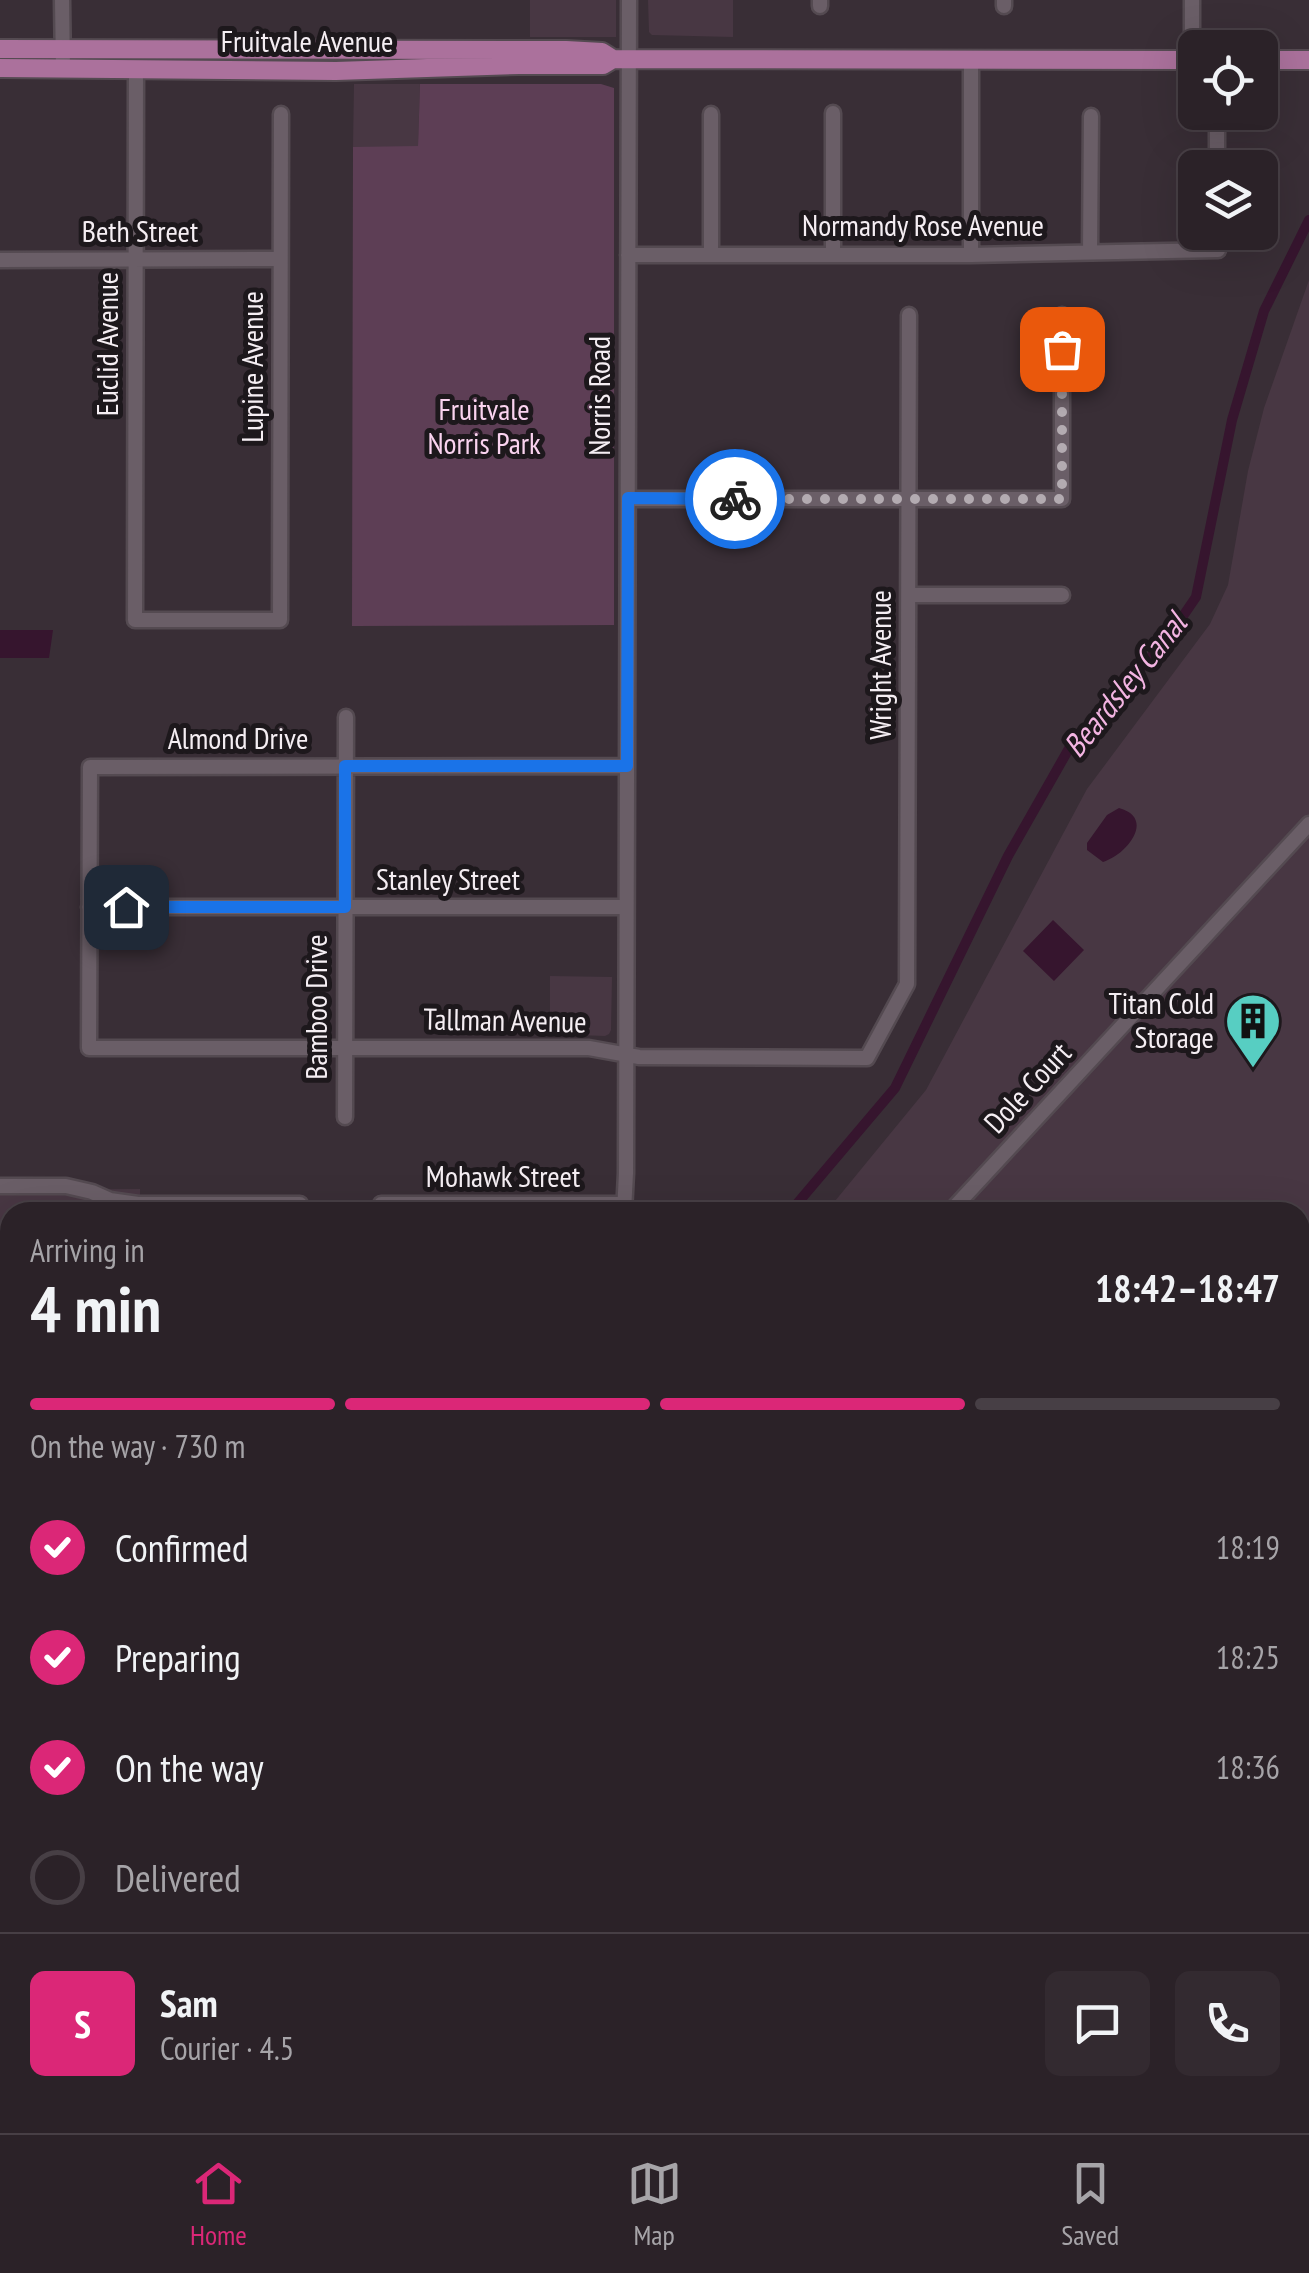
<!DOCTYPE html>
<meta charset="utf-8">
<style>
:root{--surface:#2b2228;--page:#332a30;--text:#f1f3f6;--muted:#a6a4a8;--line:#473f45;--accent:#db2777}
body{margin:0;font-family:"PT Sans Narrow",sans-serif;background:var(--page);color:var(--text);height:100vh;display:flex;flex-direction:column;font-size:38px;white-space:nowrap}
*{box-sizing:border-box;margin:0}
p{font-size:32px;color:var(--muted)}
.icon{flex:none;width:55px;height:55px;fill:none;stroke:currentColor;stroke-width:2;stroke-linecap:round;stroke-linejoin:round}
.map{position:relative;flex:1;overflow:hidden}
.panel{position:absolute;left:0px;top:1202px;width:1310px;height:932px;display:flex;flex-direction:column;background:var(--surface);border-radius:30px 30px 0 0;box-shadow:0 10px 40px #0002,0 0 0 2px var(--line)}
.panel>*{flex:none}
.controls{position:absolute;left:1178px;top:30px;display:grid;gap:20px}
.controls a{display:grid;place-items:center;width:100px;height:100px;border-radius:15px;background:var(--surface);box-shadow:0 10px 40px #0002,0 0 0 2px var(--line);font-size:50px}
.pin{position:absolute;display:grid;place-items:center;width:85px;height:85px;color:#fff;margin:-42px;border-radius:20px;box-shadow:0 5px 15px #0006}
.courier{position:absolute;display:grid;place-items:center;width:100px;height:100px;margin:-50px;border:8px solid #1a73e8;border-radius:50%;background:#fff;color:#222;box-shadow:0 2px 12px #0007}
.overview em{font-style:normal;font-weight:700}
.overview div{display:flex;flex-direction:column-reverse}
.overview{display:flex;align-items:center;justify-content:space-between;height:170px;padding:0 30px}
h1{font-size:65px;font-weight:700;line-height:75px}
.bar{display:grid;grid-template-columns:repeat(4,1fr);gap:15px 10px;align-content:center;height:120px;padding:0 30px}
.bar i{height:12px;border-radius:8px;background:var(--line)}
.bar .on{background:var(--accent)}
.bar p{grid-column:span 4}
.line{display:flex;align-items:center;gap:25px;padding:0 30px;border-top:2px solid var(--line)}
.line div{flex:1}
.round{display:grid;place-items:center;flex:none;width:105px;height:105px;border-radius:15px;background:var(--page)}
ol{padding:0 30px;list-style:none}
li{display:flex;align-items:center;gap:30px;height:110px}
li p{margin-inline-start:auto}
li .icon{padding:10px;border-radius:50%;background:var(--accent);color:#fff;stroke-width:4}
li:last-child{color:var(--muted)}
li i{width:55px;height:55px;border:5px solid var(--line);border-radius:50%}
.dock{display:flex;justify-content:space-around;align-items:center;height:140px;border-top:2px solid var(--line);background:var(--surface);font-size:28px;color:var(--muted)}
.dock a{display:grid;justify-items:center;gap:5px}
.dock .on{color:var(--accent)}
.map>svg:first-child{display:block}
</style>
<div class="map">
<svg width="1309" height="2133" viewBox="0 0 1309 2133">
<rect width="100%" height="100%" fill="#392e36"/>
<path fill="#483743" d="M530,0H616V37H530Z
M648,0H733V37L652,35L649,32Z
M354,84H420L418,147H353Z
M1309,280V1269L1300,1279V1212H826L926,1090L1087,789L1210,624L1228,585L1248,471L1264,408Z
M550,976L612,977L611,1030L609,1034L605,1036L550,1034Z
M140,1189V1212H10V1589H0V1190Z
M1309,1379V1496L1300,1493V1389Z
M0,1622H10V1981L0,1989Z
M1309,1721V2133H731L735,2125H1300V1729Z
M40,2125H166L163,2133H29Z
M219,2125H525L517,2133H217Z"/>
<path fill="#5d3e55" d="M420,84H601L614,88V625L352,626L353,147L418,146Z
M0,1252H10V1394L0,1395Z"/>
<path fill="#36152e" d="M0,630H53L49,658H0Z
M1119,808C1156,818 1127,855 1103,862L1087,850V843L1107,815Z
M1053,920L1084,950L1054,981L1023,951Z"/>
<g fill="none" stroke-linecap="round" stroke-linejoin="round">
<path stroke="#36152e" stroke-width="10" d="M790,1212L895,1088L1008,856L1071,745L1168,638L1196,597L1232,420L1264,311L1309,220
M196,2133L199,2125"/>
<g stroke="#544a51" stroke-width="19">
<path id="minor" d="M62,0L63,69
M820,0V6
M1004,0V6
M971,60V255
M1192,60V0
M136,69L135,620H280L281,114
M833,113V255
M711,114V255
M1217,115V168
M1090,252L1091,116
M628,255H971L1218,250V232
M0,260L280,259
M628,499H1062V315
M909,595H1062
M627,766L90,767L89,1048H589L639,1057L867,1058L907,984L909,315
M89,907H626
M345,1117L346,717
M0,1186H66L92,1192L110,1200L138,1204H300
M381,1204H625
M624,1212L626,1173L629,0
M950,1212L1309,824
M1300,1358L1309,1349
M0,1611H10
M1300,1705L1309,1698
M0,1854L10,1862
M0,2005L10,2000
M11,2133L21,2125
M583,2133L591,2125
M722,2133L726,2125"/>
</g>
<g stroke="#544a51" stroke-width="22">
<path id="major" d="M0,49L566,50L602,52L613,59
M1260,60H1309
M0,68L336,71L519,65H603L613,59L1195,60"/>
</g>
<g stroke="#544a51" stroke-width="25">
<path id="highway" d="M1300,1514L1309,1515
M1300,1538L1309,1533
M1300,1583L1309,1576
M1300,1624L1309,1618
M1300,1661L1309,1654
M0,2060L10,2054
M0,2103L10,2096"/>
</g>
<use href="#minor" stroke="#6a5e67" stroke-width="14"/>
<use href="#major" stroke="#ab719c" stroke-width="18"/>
<use href="#highway" stroke="#d67ec0" stroke-width="20"/>
<g stroke="#d1c9cf" stroke-width="6">
<path id="rail" d="M1300,1305L1309,1295
M536,2133L543,2125
M650,2133L653,2125
M1083,2133L1107,2125
M1158,2133L1197,2129L1297,2128"/>
</g>
<use href="#rail" stroke="#1d181c" stroke-width="2.5" stroke-dasharray="8" stroke-linecap="butt"/>
</g>
<g fill="none" stroke-linecap="round" stroke-linejoin="round">
<path stroke="#b3abb1" stroke-width="10" stroke-dasharray="0 18" d="M735,499H1062V349"/>
<path stroke="#1a73e8" stroke-width="12" d="M126,907H345V766H627L628,498L735,499"/>
</g>
<defs>
<g id="building-pin" transform="scale(2.875)"><path d="M0 17L-7.5 6A9.5 9.5 0 1 1 7.5 6Z" fill="#57cec2" stroke="#1d181c"/><path d="M-4-6H4V6H1V3H-1V6H-4ZM-2.5-4.3h1.7v1.8h-1.7ZM.8-4.3h1.7v1.8H.8ZM-2.5-1h1.7V.8h-1.7ZM.8-1h1.7V.8H.8Z" fill="#111"/></g>
</defs>
<g fill-rule="evenodd">
<use href="#building-pin" x="1253" y="1021"/>
</g>
<g text-anchor="middle" stroke-width="10" stroke-linejoin="round" paint-order="stroke">
<g font-size="30" fill="#f5eef3" stroke="#1d181c">
<text x="307" y="52">Fruitvale Avenue</text>
<text x="923" y="236">Normandy Rose Avenue</text>
<text x="140" y="242">Beth Street</text>
<text transform="translate(108 344) rotate(-90)" y="10">Euclid Avenue</text>
<text transform="translate(253 367) rotate(-90)" y="10">Lupine Avenue</text>
<text transform="translate(600 396) rotate(-90)" y="10">Norris Road</text>
<text transform="translate(881 665) rotate(-90)" y="10">Wright Avenue</text>
<text x="238" y="749">Almond Drive</text>
<text x="448" y="890">Stanley Street</text>
<text transform="translate(317 1007) rotate(-90)" y="10">Bamboo Drive</text>
<text transform="translate(505 1021) rotate(1)" y="10">Tallman Avenue</text>
<text transform="translate(1028 1088) rotate(-47)" y="10">Dole Court</text>
<text x="503" y="1187">Mohawk Street</text>
</g>
<g font-size="30" fill="#fad3ef" stroke="#1d181c">
<text x="484" y="420">Fruitvale<tspan x="484" dy="34">Norris Park</tspan></text>
</g>
<g font-size="30" fill="#f5eef3" stroke="#1d181c" text-anchor="end">
<text x="1214" y="1014">Titan Cold<tspan x="1214" dy="34">Storage</tspan></text>
</g>
<g font-size="32" font-style="italic" fill="#f3b4e2" stroke="#1d181c">
<text transform="translate(1125 685) rotate(-51)" y="11">Beardsley Canal</text>
</g>
</g>
</svg>
<div class="controls">
<a><svg class="icon" aria-label="locate" viewBox="0 0 24 24"><circle cx="12" cy="12" r="6"/><path d="M12 2v4M12 18v4M2 12h4M18 12h4"/></svg></a>
<a><svg class="icon" aria-label="layers" viewBox="0 0 24 24"><path d="M12 4l9 5-9 5-9-5zM3 14l9 5 9-5"/></svg></a>
</div>
<div class="pin" style="left:1062px;top:349px;background:#ea580c"><svg class="icon" aria-label="bag" viewBox="0 0 24 24"><path d="M5 8h14l-1 12H6zM9 8a3 3 0 0 1 6 0"/></svg></div>
<div class="pin" style="left:126px;top:907px;background:#1f2937"><svg class="icon" aria-label="home" viewBox="0 0 24 24"><path d="M3 11l9-7 9 7M6 9v11h12V9"/></svg></div>
<div class="courier" style="left:735px;top:499px"><svg class="icon" aria-label="bike" viewBox="0 0 24 24"><circle cx="6" cy="16" r="4"/><circle cx="18" cy="16" r="4"/><path d="M6 16l4-8h5l3 8M10 8l3 8H6M13 5h3"/></svg></div>
<section class="panel">
<div class="overview"><div><h1>4 min</h1><p>Arriving in</p></div><em>18:42–18:47</em></div>
<div class="bar"><i class="on"></i><i class="on"></i><i class="on"></i><i></i><p>On the way · 730 m</p></div>
<ol>
<li><svg class="icon" aria-label="check" viewBox="0 0 24 24"><path d="M5 12l5 5 9-10"/></svg>Confirmed<p>18:19</p></li>
<li><svg class="icon" aria-label="check" viewBox="0 0 24 24"><path d="M5 12l5 5 9-10"/></svg>Preparing<p>18:25</p></li>
<li><svg class="icon" aria-label="check" viewBox="0 0 24 24"><path d="M5 12l5 5 9-10"/></svg>On the way<p>18:36</p></li>
<li><i></i>Delivered</li>
</ol>
<div class="line" style="height:180px"><b class="round" style="background:var(--accent);color:#fff">S</b><div><b>Sam</b><p>Courier · 4.5</p></div><a class="round"><svg class="icon" aria-label="chat" viewBox="0 0 24 24"><path d="M4 5h16v11H9l-5 4z"/></svg></a><a class="round"><svg class="icon" aria-label="phone" viewBox="0 0 24 24"><path d="M5 4h4l2 5-3 2q2 4 5 5l2-3 5 2v4C11 20 4 13 5 4z"/></svg></a></div>
</section>
</div>
<nav class="dock">
<a class="on"><svg class="icon" aria-label="home" viewBox="0 0 24 24"><path d="M3 11l9-7 9 7M6 9v11h12V9"/></svg>Home</a>
<a><svg class="icon" aria-label="map" viewBox="0 0 24 24"><path d="M3 6l6-2 6 2 6-2v14l-6 2-6-2-6 2zM9 4v14M15 6v14"/></svg>Map</a>
<a><svg class="icon" aria-label="saved" viewBox="0 0 24 24"><path d="M7 4h10v16l-5-4-5 4z"/></svg>Saved</a>
</nav>
